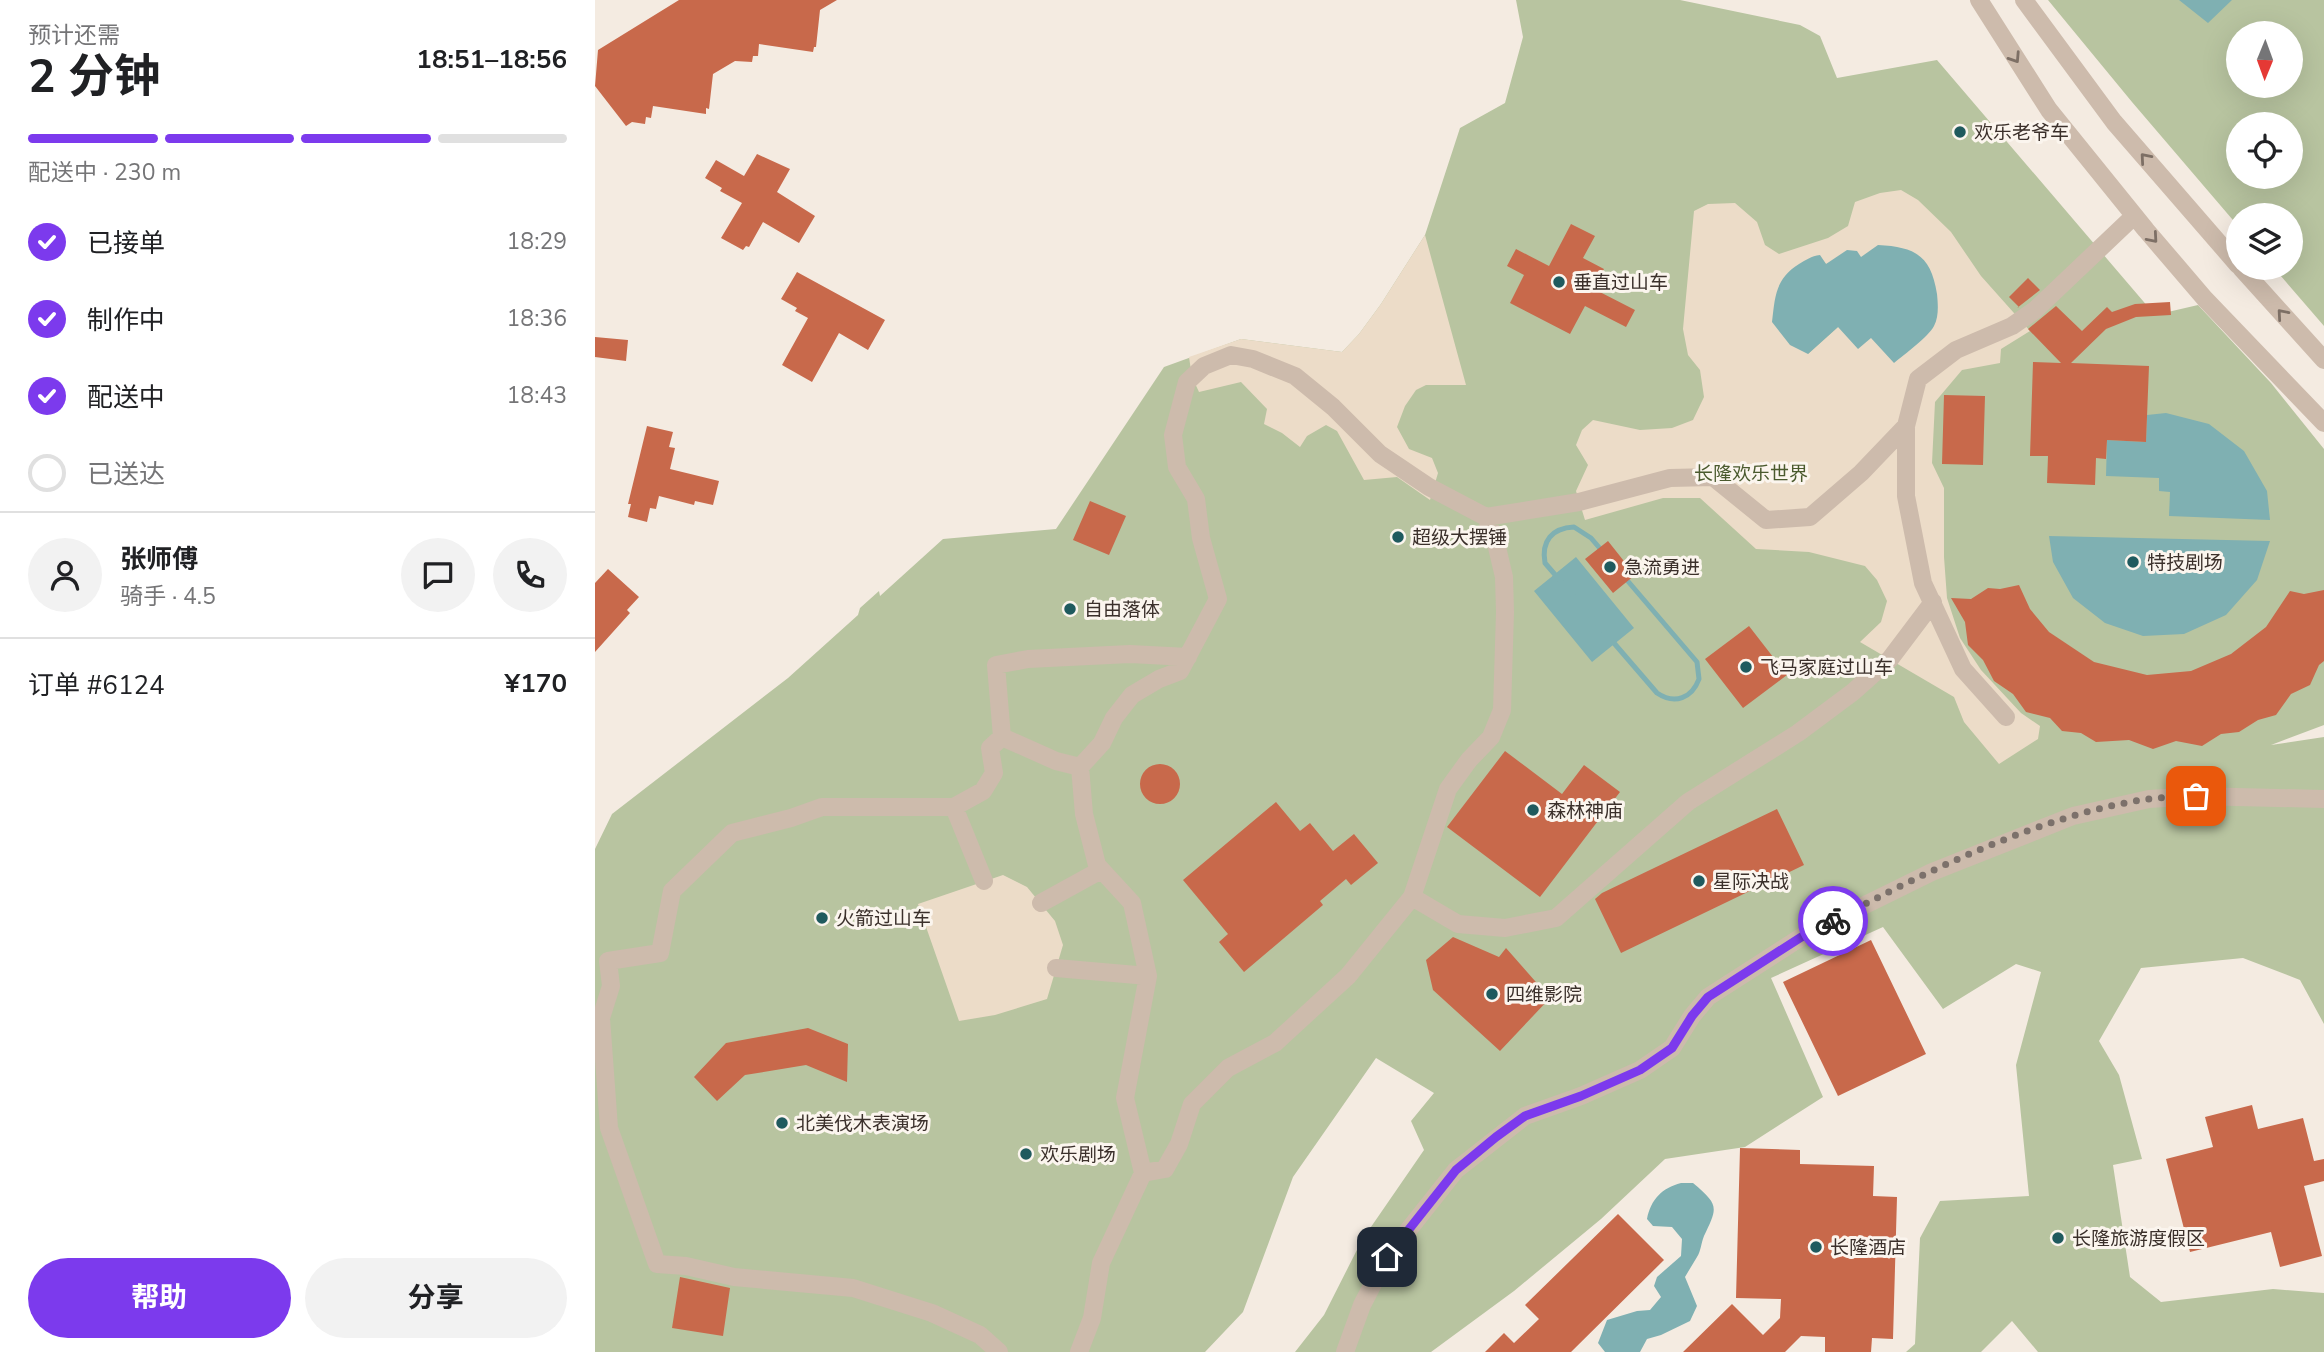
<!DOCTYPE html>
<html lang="zh">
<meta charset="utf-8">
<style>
:root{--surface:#fff;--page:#f2f2f2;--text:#202124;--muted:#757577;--line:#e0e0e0;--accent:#7c3aed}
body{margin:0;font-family:"Nunito Sans","Noto Sans SC",sans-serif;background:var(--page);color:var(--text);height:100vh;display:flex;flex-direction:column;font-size:26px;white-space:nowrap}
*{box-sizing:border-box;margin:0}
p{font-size:23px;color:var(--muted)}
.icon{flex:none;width:38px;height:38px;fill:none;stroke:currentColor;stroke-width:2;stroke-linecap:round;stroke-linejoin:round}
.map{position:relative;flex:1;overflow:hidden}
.panel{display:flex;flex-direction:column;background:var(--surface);width:595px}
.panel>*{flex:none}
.needle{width:46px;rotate:181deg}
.fabs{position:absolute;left:1631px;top:21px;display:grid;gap:14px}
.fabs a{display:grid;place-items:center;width:77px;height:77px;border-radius:50%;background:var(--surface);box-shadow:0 7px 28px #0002;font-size:35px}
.pin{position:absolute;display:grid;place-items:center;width:60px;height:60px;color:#fff;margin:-30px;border-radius:14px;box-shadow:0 4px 10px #0006}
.courier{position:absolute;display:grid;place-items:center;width:70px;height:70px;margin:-35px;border:5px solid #7c3aed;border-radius:50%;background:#fff;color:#222;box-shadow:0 2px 9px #0007}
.head em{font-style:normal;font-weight:700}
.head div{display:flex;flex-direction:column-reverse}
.head{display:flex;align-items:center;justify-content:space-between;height:119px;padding:0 28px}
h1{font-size:46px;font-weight:700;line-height:52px}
.bar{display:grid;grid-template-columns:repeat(4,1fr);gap:10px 7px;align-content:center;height:84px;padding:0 28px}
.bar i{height:9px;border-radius:5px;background:var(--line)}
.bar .active{background:var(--accent)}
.bar p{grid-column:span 4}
.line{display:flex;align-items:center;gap:18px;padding:0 28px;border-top:2px solid var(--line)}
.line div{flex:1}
.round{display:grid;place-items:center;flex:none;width:74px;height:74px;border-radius:37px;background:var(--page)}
ol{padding:0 28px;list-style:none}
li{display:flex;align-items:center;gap:21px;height:77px}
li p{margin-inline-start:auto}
li .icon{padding:7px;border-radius:50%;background:var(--accent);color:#fff;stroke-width:4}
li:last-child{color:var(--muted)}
li i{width:38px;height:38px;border:4px solid var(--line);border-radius:50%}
.cta{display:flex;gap:14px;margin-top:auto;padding:14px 28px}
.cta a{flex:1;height:80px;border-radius:42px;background:var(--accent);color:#fff;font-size:28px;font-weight:700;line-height:80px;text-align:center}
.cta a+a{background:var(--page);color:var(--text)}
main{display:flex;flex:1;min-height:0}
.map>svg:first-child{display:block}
</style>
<main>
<section class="panel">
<div class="head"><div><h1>2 分钟</h1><p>预计还需</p></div><em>18:51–18:56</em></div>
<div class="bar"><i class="active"></i><i class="active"></i><i class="active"></i><i></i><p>配送中 · 230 m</p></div>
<ol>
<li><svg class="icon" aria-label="check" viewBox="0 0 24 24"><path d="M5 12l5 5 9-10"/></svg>已接单<p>18:29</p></li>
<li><svg class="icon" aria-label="check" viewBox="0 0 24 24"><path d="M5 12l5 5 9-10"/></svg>制作中<p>18:36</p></li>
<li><svg class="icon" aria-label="check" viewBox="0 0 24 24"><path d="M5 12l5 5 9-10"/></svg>配送中<p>18:43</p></li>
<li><i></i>已送达</li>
</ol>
<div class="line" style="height:126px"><a class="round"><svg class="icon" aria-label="person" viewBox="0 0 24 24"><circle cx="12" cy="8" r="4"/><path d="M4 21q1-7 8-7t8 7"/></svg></a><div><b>张师傅</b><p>骑手 · 4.5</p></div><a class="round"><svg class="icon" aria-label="chat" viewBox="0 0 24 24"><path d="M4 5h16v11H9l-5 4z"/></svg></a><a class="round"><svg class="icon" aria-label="phone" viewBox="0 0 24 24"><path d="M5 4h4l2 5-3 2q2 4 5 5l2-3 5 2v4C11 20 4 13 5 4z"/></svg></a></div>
<div class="line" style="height:91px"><div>订单 #6124</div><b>¥170</b></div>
<div class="cta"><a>帮助</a><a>分享</a></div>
</section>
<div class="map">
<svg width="1729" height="1352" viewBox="0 0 1729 1352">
<rect width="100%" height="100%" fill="#f4ebe1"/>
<path fill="#b8c4a0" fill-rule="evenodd" d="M921,0H1085L1205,25L1225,36L1242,78L1342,60L1560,315L1603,305L1676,383L1729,449V725L1676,745L1729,737V1024L1705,980L1648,958L1546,968L1504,1041L1524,1075L1547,1159L1518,1165L1535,1277L1566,1302L1678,1289L1729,1293V1352H1443L1417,1321L1386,1352H1311L1320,1344L1325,1238L1345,1201L1434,1196L1421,1065L1446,972L1421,964L1348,1009L1288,927L1176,978L1228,1097L1150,1147L1070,1159L1006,1219L919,1291L836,1352H700L729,1315L767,1240L829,1150L816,1121L839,1093L781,1058L698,1177L648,1312L610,1352H0V849L17,814L193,678L263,615L265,608L284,591L285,596L348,539L461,529L569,367L646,339L747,352L764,334L786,304L830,235L865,128L910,103L928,37Z
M1453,0H1729V326L1679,268H1696V215H1643V226L1537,102ZM1643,33H1696V86H1643ZM1643,124H1696V177H1643Z"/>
<path fill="#ecdcc8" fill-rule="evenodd" d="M1306,190L1323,200L1356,232L1386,276L1435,331L1406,349L1405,363L1367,370L1340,402L1337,463L1349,488V557L1352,598L1365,638L1386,670L1426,713L1445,726L1443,739L1404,764L1369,722L1359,697L1265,642L1286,622L1292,601L1282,580L1270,566L1214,552L1161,549L1105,498H1068L990,520L981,491L993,465L981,445L987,430L998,420L1045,430L1077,428L1098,420L1109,397L1105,370L1093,355L1088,329L1099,211L1113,204L1140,203L1162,222L1170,245L1184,254L1233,238L1253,226L1260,202L1285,193ZM1225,256L1231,264L1266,257L1243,327L1213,354Z
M830,235L871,385H831L821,390L810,406L802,427L814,449L837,458L843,473L835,500L802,477L769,480L742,431L731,425L712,436L705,447L687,433L669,424L672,409L646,382L604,392L597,377L594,357L646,339L747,352L764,334L786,304Z
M408,875L432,887L460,921L468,945L452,999L400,1015L364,1021L323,904Z"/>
<path fill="#7fb0b2" d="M1584,0H1637L1613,23Z
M1283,245C1321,247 1336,256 1342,294C1343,304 1344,317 1339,326C1333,337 1310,354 1299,363L1276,338L1263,349L1243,327L1213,354L1195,345L1177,322C1180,297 1180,279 1204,264C1211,260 1216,256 1225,255L1231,264L1252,250L1262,251L1266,257Z
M1571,413L1614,424L1649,451L1672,491L1675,520L1574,516L1575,492L1564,491V478L1511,476L1512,440L1551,442L1552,415Z
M1454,536L1675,541L1662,580L1631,615L1589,634L1548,636L1510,623L1478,598L1458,562Z
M981,557L1039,628L997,662L939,591Z
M1086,1183H1098C1124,1205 1123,1207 1109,1236C1106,1243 1106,1251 1102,1257C1098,1264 1094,1270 1090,1277L1102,1306L1095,1321L1066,1335L1052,1339L1045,1352H1010L1003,1343L1012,1320L1042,1311L1055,1310L1066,1297L1059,1286L1062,1277L1086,1256L1087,1239L1077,1227L1058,1226L1052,1219C1056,1199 1067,1188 1086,1183Z"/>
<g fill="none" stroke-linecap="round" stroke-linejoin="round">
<path stroke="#7fb0b2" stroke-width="5" d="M979,527L996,538L1102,662L1104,679C1097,698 1080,705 1062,693L950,563C946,541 957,528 979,527Z"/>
</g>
<path fill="#c8694b" d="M84,0H242L225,10L221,47H219L218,52L164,44L163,56H158L157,62L140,61L118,74L114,109L111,108V114L58,106L56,118L51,117L50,124L37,122L31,126L0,86L3,50Z
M162,154L195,169L182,192L220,216L204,243L168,222L154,247L151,246L148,250L126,238L147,203L125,191L127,188L110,178L121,160L149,176Z
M976,224L1000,236L988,258L1009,269L999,289L1040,310L1031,327L990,306L975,334L915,303L929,275L912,266L921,249L954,266Z
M202,272L290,320L273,350L244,333L217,382L187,365L213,318L200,311L202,308L186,299Z
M1433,278L1445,290L1422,308L1424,307L1414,297Z
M1575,302L1576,315L1541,317L1511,329L1476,363L1554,366L1551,442L1512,440L1511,459L1501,458L1500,485L1452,483L1453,456H1435L1438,362L1466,363L1433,329L1461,306L1487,331L1512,307L1517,312L1540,304Z
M0,337L33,340L31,361L0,357Z
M1349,395L1390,396L1388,465L1347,464Z
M52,426L78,432L74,447L80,448L75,469L124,481L118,505L100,501L99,505L64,496L61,509L55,508L52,522L33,517L36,504H33Z
M495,501L531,516L514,555L478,540Z
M1013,541L1040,575L1018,593L990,559Z
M13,569L44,597L32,610L35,613L0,652V583Z
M1424,585L1435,609L1454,632L1499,662L1552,675L1596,671L1636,654L1671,627L1695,591L1709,594L1729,590V661L1724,665L1715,685L1696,694L1681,715L1663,720L1644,732L1626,734L1607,746L1581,741L1558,749L1534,740L1501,742L1486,733L1467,731L1455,718L1431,712L1418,694L1399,681L1388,660L1373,645L1370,622L1356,598L1376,599L1393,588L1405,589Z
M1154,626L1192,675L1148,708L1110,659Z
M910,751L967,794L989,765L1025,792L945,897L852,827Z
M545 784a20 20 0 1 1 40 0a20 20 0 1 1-40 0Z
M681,802L705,831L715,823L738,851L759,834L783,863L756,885L751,879L725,901L728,905L649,972L624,942L633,934L588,880Z
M1182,809L1209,865L1026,953L1000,899L1007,893Z
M858,937L904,957L911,948L955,998L905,1051L838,990L831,960Z
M1276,940L1331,1054L1243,1096L1188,982Z
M213,1028L253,1044L252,1082L211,1065L150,1075L122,1101L99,1077L131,1043Z
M1657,1105L1663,1129L1708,1118L1719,1161L1729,1159V1181L1709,1186L1727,1256L1685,1267L1676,1232L1595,1252L1571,1159L1618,1147L1610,1117Z
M1145,1148L1205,1150V1164L1279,1166L1278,1196L1302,1197L1298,1339L1277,1338L1276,1352H1230V1337L1206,1336L1190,1352H1088L1137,1304L1168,1335L1185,1318L1186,1299L1141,1298Z
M1023,1214L1069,1260L976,1352H890L909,1333L919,1343L944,1319L930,1305Z
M85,1277L135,1288L128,1336L77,1328Z"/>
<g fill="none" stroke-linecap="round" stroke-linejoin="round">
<path stroke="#cdbbac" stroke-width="18" d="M1384,0L1454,110L1551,230L1610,299L1729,423
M1429,0L1519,122L1643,265
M1646,268L1729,360
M1411,717L1368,669L1328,583L1311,496V426L1323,379L1361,350L1417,326L1440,310L1539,216
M407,737L401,665L433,659L535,654L593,657
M359,807L389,881
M817,897L863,924L910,928L961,918L1093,802L1203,733L1258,692L1295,659L1338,602
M446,903L506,870
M461,968L553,976
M548,1173L570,1169L584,1144L597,1104L633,1068L680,1043L753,976L817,897L853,789L874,760L896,737L907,710L910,612L909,577L901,543L891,517
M404,1352L385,1335L337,1313L258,1288L139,1277L91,1266L62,1264L14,1128L6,1018L16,986L13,961L65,953L77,891L137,833L196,818L227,807H359L388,791L399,773L395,748L407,737L461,761L485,767
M484,1352L497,1318L506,1263L548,1173L530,1098L553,976L537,903L502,865L489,814L485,767L507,743L519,718L537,695L564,679L585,671L623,599L606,538L601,499L582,467L578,435L592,382L609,366L636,355L658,359L700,376L738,407L785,454L834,487L891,517L984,502L1075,478L1118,477L1171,520L1215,517L1266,473L1311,426
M750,1352L767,1305L792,1257L861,1170L930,1116L986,1096L1045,1070L1077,1048L1097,1016L1113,997L1211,934L1337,872L1478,816L1554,799L1601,796L1729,799"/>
</g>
<defs><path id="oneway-chevron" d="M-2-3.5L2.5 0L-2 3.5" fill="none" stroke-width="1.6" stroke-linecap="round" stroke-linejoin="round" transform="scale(1.75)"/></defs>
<g stroke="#7d6f65">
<use href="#oneway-chevron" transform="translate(1420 58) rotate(57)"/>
<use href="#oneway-chevron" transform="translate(1550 158) rotate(-131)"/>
<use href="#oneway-chevron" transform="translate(1558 238) rotate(49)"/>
<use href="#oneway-chevron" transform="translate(1687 314) rotate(-131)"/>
</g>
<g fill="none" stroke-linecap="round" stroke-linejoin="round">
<path stroke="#7c716b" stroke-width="7" stroke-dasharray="0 12.6" d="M1238,921C1331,871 1449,814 1553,799C1569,797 1585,797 1601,796"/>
<path stroke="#7c3aed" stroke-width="9" d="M792,1257L861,1170L901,1137L930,1116L986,1096L1045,1070L1077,1048L1097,1016L1113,997L1211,934L1238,921"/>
</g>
<g fill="#1f5a5e" stroke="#fbf5ee" stroke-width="2.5">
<circle cx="1365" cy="132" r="7"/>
<circle cx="964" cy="282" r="7"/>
<circle cx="803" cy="537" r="7"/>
<circle cx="1538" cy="562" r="7"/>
<circle cx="1015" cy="567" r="7"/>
<circle cx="475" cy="609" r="7"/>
<circle cx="1151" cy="667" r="7"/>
<circle cx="938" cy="810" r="7"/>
<circle cx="1104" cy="881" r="7"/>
<circle cx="227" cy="918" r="7"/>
<circle cx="897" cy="994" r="7"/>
<circle cx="187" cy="1123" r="7"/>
<circle cx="431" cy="1154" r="7"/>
<circle cx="1463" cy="1238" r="7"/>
<circle cx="1221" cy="1247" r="7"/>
</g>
<g text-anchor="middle" stroke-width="6" stroke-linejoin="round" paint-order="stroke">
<g font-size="19" fill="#3b302b" stroke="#fbf5ee" text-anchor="start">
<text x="1379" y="139">欢乐老爷车</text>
<text x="978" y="289">垂直过山车</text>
<text x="817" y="544">超级大摆锤</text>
<text x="1552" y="569">特技剧场</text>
<text x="1029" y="574">急流勇进</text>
<text x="489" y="616">自由落体</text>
<text x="1165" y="674">飞马家庭过山车</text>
<text x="952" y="817">森林神庙</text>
<text x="1118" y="888">星际决战</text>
<text x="241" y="925">火箭过山车</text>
<text x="911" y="1001">四维影院</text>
<text x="201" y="1130">北美伐木表演场</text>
<text x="445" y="1161">欢乐剧场</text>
<text x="1477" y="1245">长隆旅游度假区</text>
<text x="1235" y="1254">长隆酒店</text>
</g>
<g font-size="19" fill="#4a5a2e" stroke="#fbf5ee">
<text x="1156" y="480">长隆欢乐世界</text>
</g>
</g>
</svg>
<div class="fabs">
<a><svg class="needle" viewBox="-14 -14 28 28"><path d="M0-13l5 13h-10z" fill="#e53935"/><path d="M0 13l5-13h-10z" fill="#757577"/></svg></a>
<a><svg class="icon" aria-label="locate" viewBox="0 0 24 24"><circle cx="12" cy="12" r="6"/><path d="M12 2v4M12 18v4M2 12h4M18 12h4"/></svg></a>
<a><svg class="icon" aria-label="layers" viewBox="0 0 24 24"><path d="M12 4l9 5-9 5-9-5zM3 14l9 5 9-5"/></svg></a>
</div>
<div class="pin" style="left:1601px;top:796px;background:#ea580c"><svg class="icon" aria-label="bag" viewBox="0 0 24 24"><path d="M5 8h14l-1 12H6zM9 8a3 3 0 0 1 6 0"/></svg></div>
<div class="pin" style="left:792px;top:1257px;background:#1f2937"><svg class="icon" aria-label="home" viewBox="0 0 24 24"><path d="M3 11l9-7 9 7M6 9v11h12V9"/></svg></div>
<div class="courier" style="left:1238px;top:921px"><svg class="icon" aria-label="bike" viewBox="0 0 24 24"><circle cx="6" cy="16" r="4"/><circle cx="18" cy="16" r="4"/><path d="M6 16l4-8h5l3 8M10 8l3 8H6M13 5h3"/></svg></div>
</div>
</main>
